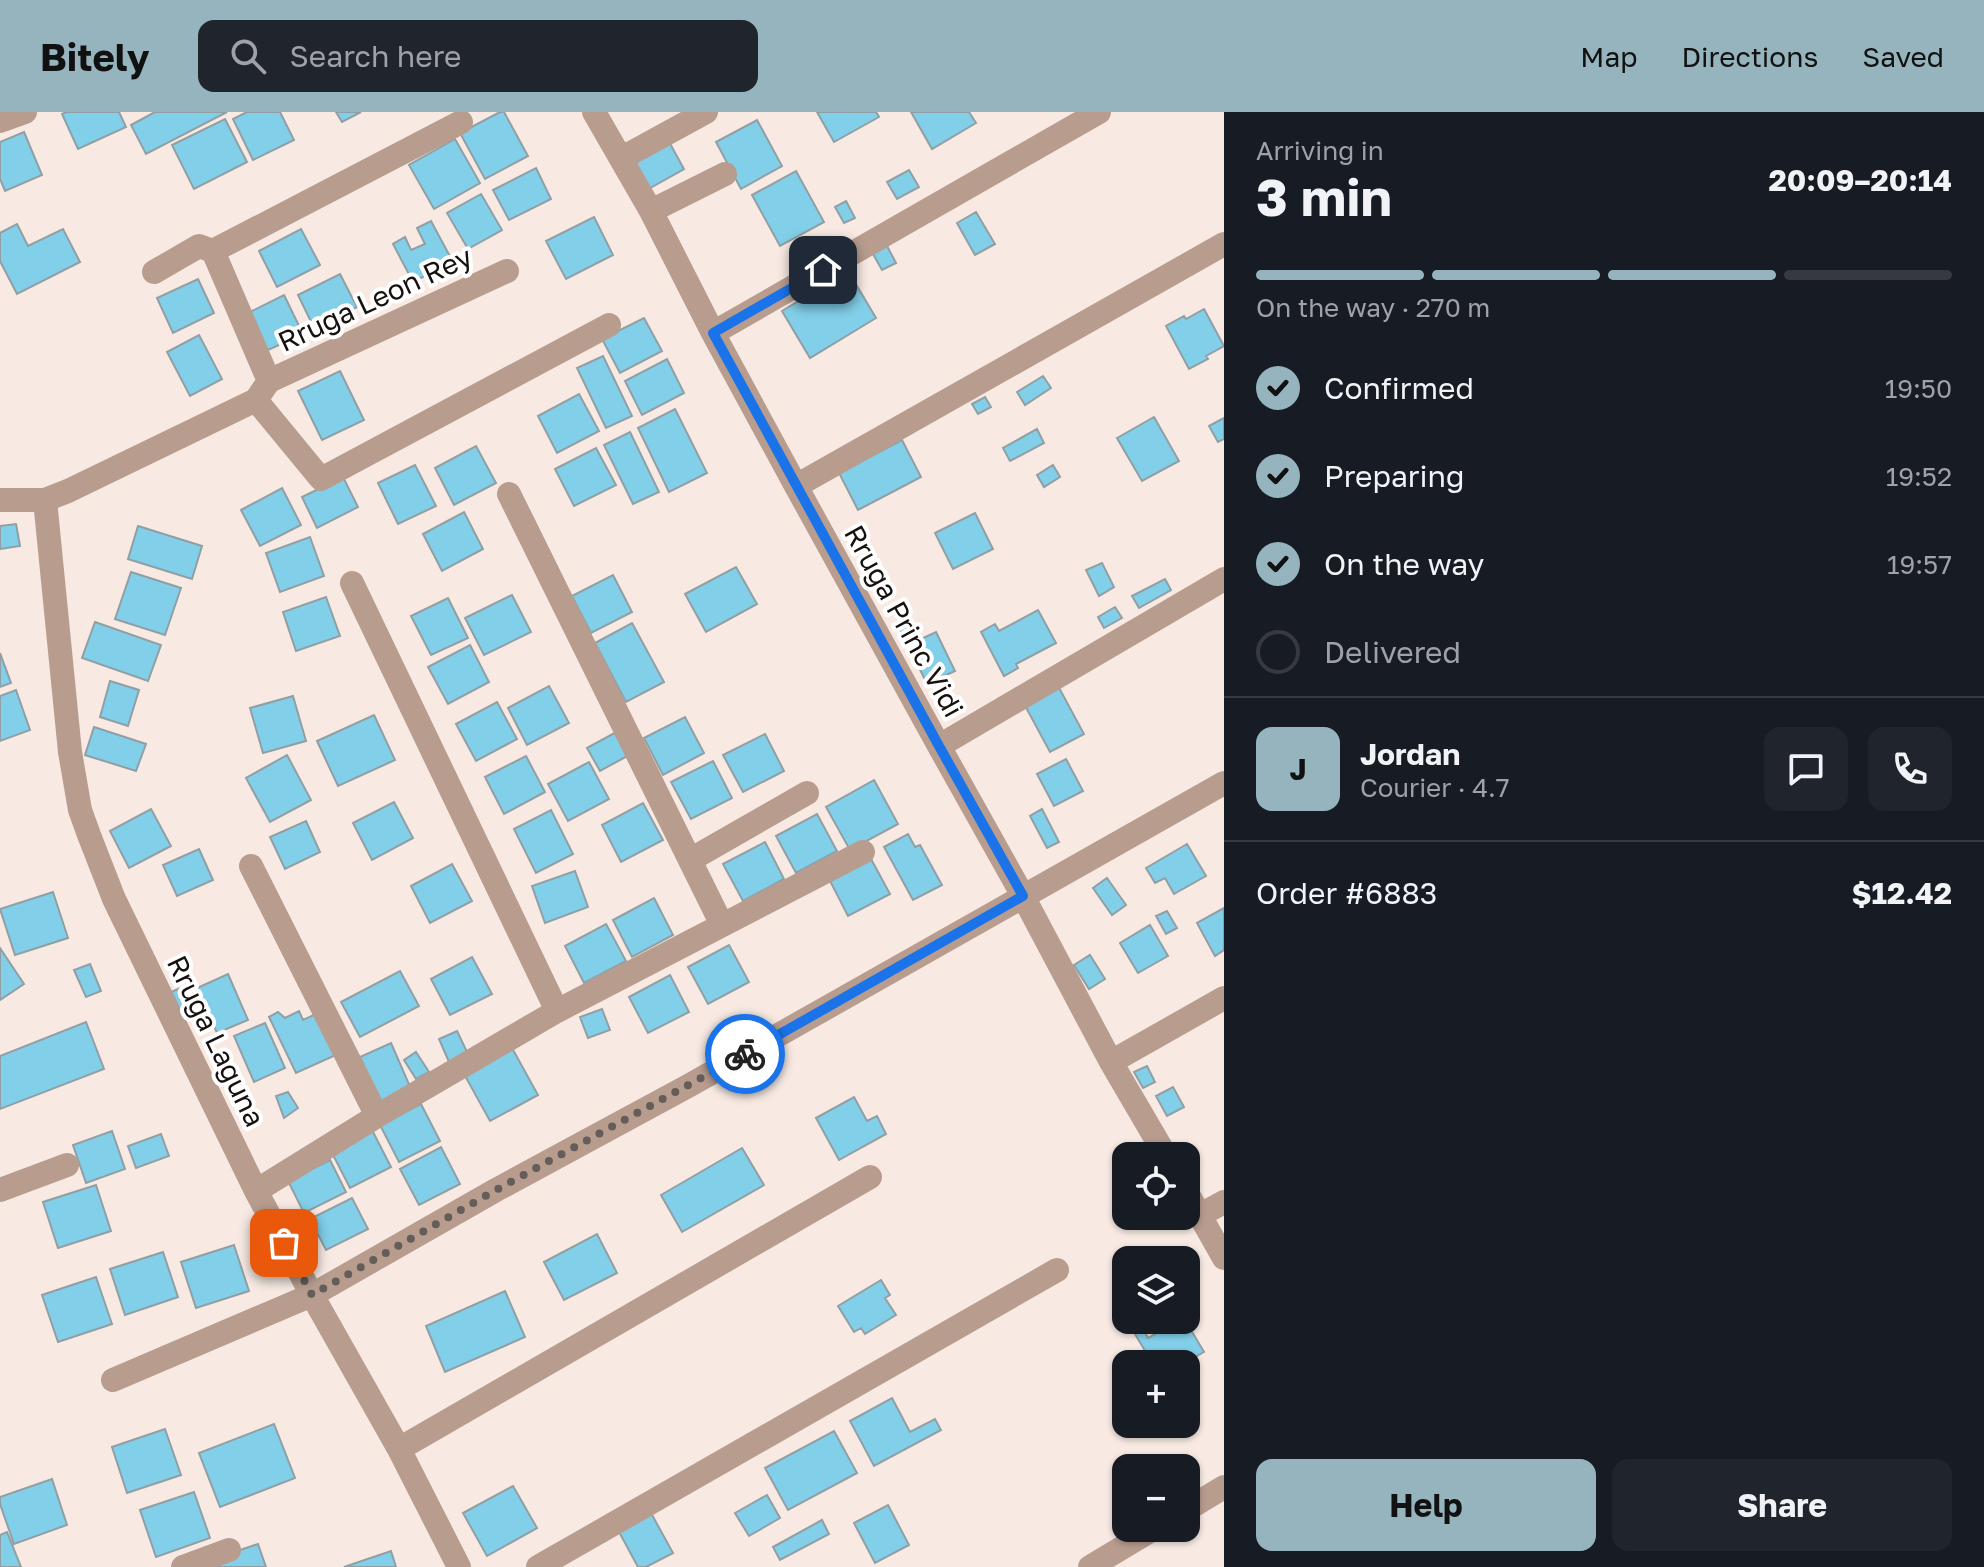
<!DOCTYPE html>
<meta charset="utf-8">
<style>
:root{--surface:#171b24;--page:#20242c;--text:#f1f3f6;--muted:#9ea1a6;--line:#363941;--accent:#96b4be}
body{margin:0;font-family:"Golos Text",sans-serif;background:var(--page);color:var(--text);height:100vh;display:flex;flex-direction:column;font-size:30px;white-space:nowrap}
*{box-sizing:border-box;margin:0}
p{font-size:26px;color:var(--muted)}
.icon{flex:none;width:44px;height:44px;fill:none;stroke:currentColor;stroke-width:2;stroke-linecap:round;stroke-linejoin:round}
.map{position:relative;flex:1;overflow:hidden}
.drawer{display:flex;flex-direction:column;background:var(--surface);width:760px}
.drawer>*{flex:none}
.controls{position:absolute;left:1112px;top:1030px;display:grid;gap:16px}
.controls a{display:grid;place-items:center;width:88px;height:88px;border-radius:16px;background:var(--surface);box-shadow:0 2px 6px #0004;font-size:40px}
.pin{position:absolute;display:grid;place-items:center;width:68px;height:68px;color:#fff;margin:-34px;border-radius:16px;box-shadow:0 4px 12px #0006}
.courier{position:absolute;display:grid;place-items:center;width:80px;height:80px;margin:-40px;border:6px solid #1a73e8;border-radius:50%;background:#fff;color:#222;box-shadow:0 2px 10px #0007}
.summary em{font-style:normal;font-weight:700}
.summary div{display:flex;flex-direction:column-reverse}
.summary{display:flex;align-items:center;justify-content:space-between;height:136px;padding:0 32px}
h1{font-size:52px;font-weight:700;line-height:60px}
.bar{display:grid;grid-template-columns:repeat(4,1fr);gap:12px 8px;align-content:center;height:96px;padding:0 32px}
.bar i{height:10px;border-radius:6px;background:var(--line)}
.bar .active{background:var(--accent)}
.bar p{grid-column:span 4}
.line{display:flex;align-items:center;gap:20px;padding:0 32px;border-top:2px solid var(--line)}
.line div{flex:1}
.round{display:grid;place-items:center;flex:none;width:84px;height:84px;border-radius:16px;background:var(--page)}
ol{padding:0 32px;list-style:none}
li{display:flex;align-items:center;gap:24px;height:88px}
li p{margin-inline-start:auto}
li .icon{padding:8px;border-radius:50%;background:var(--accent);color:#111;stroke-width:4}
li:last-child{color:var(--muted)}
li i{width:44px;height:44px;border:4px solid var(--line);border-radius:50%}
.cta{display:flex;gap:16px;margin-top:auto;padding:16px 32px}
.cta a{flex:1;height:92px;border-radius:16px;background:var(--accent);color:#111;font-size:32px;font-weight:700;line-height:92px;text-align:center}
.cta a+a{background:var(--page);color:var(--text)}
header{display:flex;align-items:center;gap:48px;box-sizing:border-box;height:112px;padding:0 40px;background:var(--accent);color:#111}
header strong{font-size:38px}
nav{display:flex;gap:44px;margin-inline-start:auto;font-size:28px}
.search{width:560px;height:72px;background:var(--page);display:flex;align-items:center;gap:20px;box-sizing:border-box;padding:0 28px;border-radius:16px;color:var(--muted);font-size:30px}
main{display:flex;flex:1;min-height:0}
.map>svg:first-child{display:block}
</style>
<header>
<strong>Bitely</strong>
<div class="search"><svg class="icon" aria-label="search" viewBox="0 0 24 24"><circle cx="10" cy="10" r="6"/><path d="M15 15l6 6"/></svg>Search here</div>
<nav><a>Map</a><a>Directions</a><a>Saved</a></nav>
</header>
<main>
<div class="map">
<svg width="1224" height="1455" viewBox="0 0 1224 1455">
<rect width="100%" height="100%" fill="#f8eae3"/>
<path fill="#82cfea" stroke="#919fa4" stroke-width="2" d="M66,0H119L126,15L78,37L62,2Z
M155,0H227L146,42L131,13Z
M247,0H280L294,28L253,48L233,7Z
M336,0H361L342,10Z
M500,0H504L528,44L485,67L460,21Z
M817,0H876L879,5L834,30Z
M911,0H969L976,11L932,37Z
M225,7L247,50L194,77L172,33Z
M757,8L782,54L741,77L716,30Z
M24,20L42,63L5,79L0,67V30Z
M667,26L684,57L645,79L628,48Z
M455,27L480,71L434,97L409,53Z
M536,56L551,87L509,108L493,78Z
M909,58L919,75L897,87L887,70Z
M796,59L824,110L780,134L752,83Z
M481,82L502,118L468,137L447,101Z
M846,89L855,106L844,111L835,95Z
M976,100L995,132L975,143L957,111Z
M594,105L613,143L566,167L546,129Z
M431,109L453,150L413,170L393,132L405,125L411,138L425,132L417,116Z
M17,112L28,134L63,117L80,150L17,182L0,149V121Z
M301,117L320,153L277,175L259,139Z
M887,134L896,151L882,158L873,142Z
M848,159L876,206L810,246L782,199Z
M340,162L357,195L314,216L298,183Z
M198,167L214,201L173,221L157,186Z
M284,183L303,222L266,239L248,201Z
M1204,197L1224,234L1206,244L1208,247L1189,257L1166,214L1184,204L1186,207Z
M644,206L662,239L620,261L602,227Z
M199,223L222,267L190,284L167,240Z
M603,244L632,304L606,316L577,256Z
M667,247L684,281L642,303L625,269Z
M340,259L364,308L322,328L298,279Z
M1043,264L1051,276L1025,293L1017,280Z
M579,282L599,319L557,341L538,304Z
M985,285L991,295L978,302L972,292Z
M675,297L707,361L669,380L638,316Z
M1154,305L1179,349L1142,369L1117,326Z
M1224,306V327L1218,330L1209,314Z
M1037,317L1044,331L1010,349L1003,336Z
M630,320L659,380L633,392L604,333Z
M902,328L921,365L858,398L839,361Z
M476,334L496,371L454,393L435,356Z
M596,336L616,373L574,394L555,357Z
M415,353L436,394L398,412L378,371Z
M1053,353L1060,365L1044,375L1037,363Z
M343,365L358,395L317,416L302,385Z
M282,376L301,413L260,434L241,398Z
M464,400L483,437L442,459L423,422Z
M975,401L993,437L953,457L935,421Z
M16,412L20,434L0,437V414Z
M138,414L202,434L192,467L128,447Z
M310,425L324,464L280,480L266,441Z
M1102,451L1114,475L1099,484L1086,458Z
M736,455L757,492L706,520L685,482Z
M131,460L181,476L165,523L115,507Z
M613,463L632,500L591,521L572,484Z
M1165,467L1171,478L1139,496L1132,484Z
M512,483L531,520L484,543L465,506Z
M326,485L340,524L296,539L283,500Z
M448,486L468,526L431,543L411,504Z
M1115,495L1122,506L1104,516L1098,505Z
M1038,498L1056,531L1016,552L1018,556L1004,564L981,520L995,512L999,519Z
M906,507L914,520L904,526L897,512Z
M95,510L161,533L148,569L82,546Z
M632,511L664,570L626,590L595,531Z
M936,520L955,559L927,572L908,533Z
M470,533L489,570L448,592L428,555Z
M0,541L11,571L0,575Z
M110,569L139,578L128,614L100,605Z
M1057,572L1084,622L1050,640L1023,590Z
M549,574L569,611L527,633L508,596Z
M16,578L30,618L0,629V584Z
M293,584L306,629L263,641L250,596Z
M497,590L517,627L476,649L456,612Z
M374,603L395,648L338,674L317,629Z
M685,605L704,641L663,663L644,626Z
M94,615L146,632L136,659L85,643Z
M618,619L631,642L600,659L587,636Z
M765,622L784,659L743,680L723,643Z
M287,643L311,688L270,710L246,666Z
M526,644L545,680L504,702L485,665Z
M1066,647L1083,679L1054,694L1037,662Z
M713,649L732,686L691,707L671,670Z
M589,650L609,687L568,709L548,672Z
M874,668L898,712L850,738L826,695Z
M394,690L413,726L372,748L353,711Z
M643,691L663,728L621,750L602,713Z
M151,697L171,734L129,756L110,719Z
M1042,697L1059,730L1047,736L1030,704Z
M551,698L573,742L536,761L514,717Z
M817,702L837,739L796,761L776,724Z
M306,709L320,740L285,757L270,725Z
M908,722L915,735L920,733L942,773L913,788L884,735Z
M765,730L784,767L743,789L723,752Z
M1187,732L1206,764L1174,782L1165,766L1155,771L1146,756Z
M199,737L213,768L177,784L163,753Z
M870,745L890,782L848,804L829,767Z
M452,752L472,789L430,811L411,774Z
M575,759L588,795L545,811L532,774Z
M1107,766L1126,793L1112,803L1093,776Z
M53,780L68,826L15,843L0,797Z
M654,786L673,823L632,845L613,808Z
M1224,796V838L1215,844L1197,811Z
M1167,799L1177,816L1166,822L1156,804Z
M606,812L626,849L584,871L565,834Z
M1150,813L1168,844L1138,861L1120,831Z
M729,833L749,870L708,892L688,855Z
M0,836L24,872L0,888Z
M1090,843L1105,867L1089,877L1074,853Z
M472,845L492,882L450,903L431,867Z
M90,852L101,879L86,885L74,858Z
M400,859L419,894L360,925L341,890Z
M228,862L248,908L217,921L197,876Z
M670,863L689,900L648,921L629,885Z
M185,874L195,898L181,904L171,880Z
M602,897L610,918L588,926L580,905Z
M299,899L303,908L318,901L338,942L296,961L269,905L278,900L285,906Z
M86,910L104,957L0,997V944Z
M265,911L285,956L254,970L234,924Z
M457,919L468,942L449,950L439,927Z
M391,931L411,977L381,991L360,945Z
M512,936L538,983L490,1009L464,962Z
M416,940L429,960L416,967L404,948Z
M1147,954L1155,970L1143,976L1134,960Z
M1173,975L1184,995L1167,1004L1156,984Z
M288,980L298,996L284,1006L276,984Z
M854,985L867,1009L877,1004L886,1022L839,1048L816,1006Z
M421,992L440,1029L399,1050L380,1013Z
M372,1018L391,1055L350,1076L331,1039Z
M112,1019L125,1057L86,1071L73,1033Z
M161,1022L169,1044L136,1056L128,1034Z
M441,1035L460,1072L419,1093L400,1057Z
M742,1036L764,1073L682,1120L661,1083Z
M330,1048L346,1080L304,1101L288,1069Z
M96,1073L111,1119L58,1136L43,1090Z
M352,1086L368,1117L326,1138L310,1107Z
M597,1122L617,1161L564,1188L544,1150Z
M234,1133L249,1179L196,1196L181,1150Z
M163,1140L178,1185L125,1203L110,1157Z
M96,1165L112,1212L58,1230L42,1183Z
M881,1168L890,1183L885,1186L896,1203L865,1222L861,1216L854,1220L838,1194Z
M505,1179L525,1225L445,1260L426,1214Z
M1179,1208H1185L1204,1240L1183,1252H1153L1135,1222L1143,1217L1148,1226Z
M892,1286L910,1320L935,1307L941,1318L874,1354L850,1309Z
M274,1312L295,1366L220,1395L199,1341Z
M165,1317L181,1363L127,1381L112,1335Z
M834,1319L857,1361L788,1398L765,1356Z
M52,1367L67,1413L14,1432L0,1392V1385Z
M513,1374L537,1416L487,1444L463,1401Z
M194,1380L210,1426L156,1445L140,1398Z
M767,1383L780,1406L749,1424L735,1401Z
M888,1393L909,1433L875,1451L854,1411Z
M651,1401L673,1441L646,1455H638L618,1418Z
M822,1408L829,1422L780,1448L773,1435Z
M7,1420L21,1455H0V1423Z
M258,1432L266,1455H206L204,1450Z
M391,1439L396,1455H344Z"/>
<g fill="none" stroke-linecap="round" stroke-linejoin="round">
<path stroke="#b89d8f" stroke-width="24" d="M594,0L651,99L713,221L796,374L939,634L1023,784L1111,950L1166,1044
M0,9L25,0
M622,46L706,0
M651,99L725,62
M213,139L269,269L256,288L321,367L609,213
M154,160L199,134L213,139L461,10
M713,221L1099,0
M269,269L507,159
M796,374L1224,132
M509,382L722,813
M0,388H45L68,379L256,288
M45,388L70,640L80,698L89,723L114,787L256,1079L312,1183L399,1337L459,1455
M352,471L557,899
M939,634L1224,467
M690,748L807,681
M251,754L377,1004
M1111,950L1224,886
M0,1078L67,1053
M256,1079L377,1004L557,899L863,740
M1186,1079L1224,1146
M1200,1103L1224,1090
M113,1268L312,1183L496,1078L690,973L1224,671
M399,1337L870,1065
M1186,1398L1224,1375
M183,1455L229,1438
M538,1455L1057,1158
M1090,1455L1155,1416"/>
</g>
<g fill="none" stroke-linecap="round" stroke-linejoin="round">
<path stroke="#655d59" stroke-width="8" stroke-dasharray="0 14.4" d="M284,1131L312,1183L496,1078L745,942"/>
<path stroke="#1a73e8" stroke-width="10" d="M745,942L1023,784L939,634L713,221L823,158"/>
</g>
<g text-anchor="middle" stroke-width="8" stroke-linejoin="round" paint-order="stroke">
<g font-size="28" fill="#16110f" stroke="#fff">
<text transform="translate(375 187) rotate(-25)" y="10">Rruga Leon Rey</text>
<text transform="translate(904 509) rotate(61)" y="10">Rruga Princ Vidi</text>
<text transform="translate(216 929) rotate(64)" y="10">Rruga Laguna</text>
</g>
</g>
</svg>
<div class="controls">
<a><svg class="icon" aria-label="locate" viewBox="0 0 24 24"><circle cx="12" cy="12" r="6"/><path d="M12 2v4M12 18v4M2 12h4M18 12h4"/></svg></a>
<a><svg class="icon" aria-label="layers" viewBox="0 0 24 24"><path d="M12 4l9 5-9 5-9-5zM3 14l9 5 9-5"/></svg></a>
<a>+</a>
<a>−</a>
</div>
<div class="pin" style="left:284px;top:1131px;background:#ea580c"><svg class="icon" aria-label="bag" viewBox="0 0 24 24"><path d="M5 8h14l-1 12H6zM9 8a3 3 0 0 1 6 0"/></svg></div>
<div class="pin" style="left:823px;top:158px;background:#1f2937"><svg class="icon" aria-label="home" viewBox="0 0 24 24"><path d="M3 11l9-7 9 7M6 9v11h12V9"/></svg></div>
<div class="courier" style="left:745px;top:942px"><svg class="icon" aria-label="bike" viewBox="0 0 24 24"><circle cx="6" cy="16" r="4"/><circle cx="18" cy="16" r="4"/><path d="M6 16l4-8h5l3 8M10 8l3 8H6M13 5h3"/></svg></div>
</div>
<section class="drawer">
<div class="summary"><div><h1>3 min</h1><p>Arriving in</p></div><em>20:09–20:14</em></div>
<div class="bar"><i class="active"></i><i class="active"></i><i class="active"></i><i></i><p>On the way · 270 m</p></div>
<ol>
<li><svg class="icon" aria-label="check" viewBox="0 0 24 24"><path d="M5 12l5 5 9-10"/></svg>Confirmed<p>19:50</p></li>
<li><svg class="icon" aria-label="check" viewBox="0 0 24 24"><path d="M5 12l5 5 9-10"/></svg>Preparing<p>19:52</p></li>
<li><svg class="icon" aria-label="check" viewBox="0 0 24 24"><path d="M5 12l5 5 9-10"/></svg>On the way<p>19:57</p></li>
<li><i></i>Delivered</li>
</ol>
<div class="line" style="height:144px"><b class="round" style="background:var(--accent);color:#111">J</b><div><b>Jordan</b><p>Courier · 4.7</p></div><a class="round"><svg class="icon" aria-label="chat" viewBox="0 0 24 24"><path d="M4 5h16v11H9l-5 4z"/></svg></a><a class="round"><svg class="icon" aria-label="phone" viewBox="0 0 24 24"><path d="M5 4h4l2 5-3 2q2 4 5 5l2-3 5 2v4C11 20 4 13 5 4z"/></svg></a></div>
<div class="line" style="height:104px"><div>Order #6883</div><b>$12.42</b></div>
<div class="cta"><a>Help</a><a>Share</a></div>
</section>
</main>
